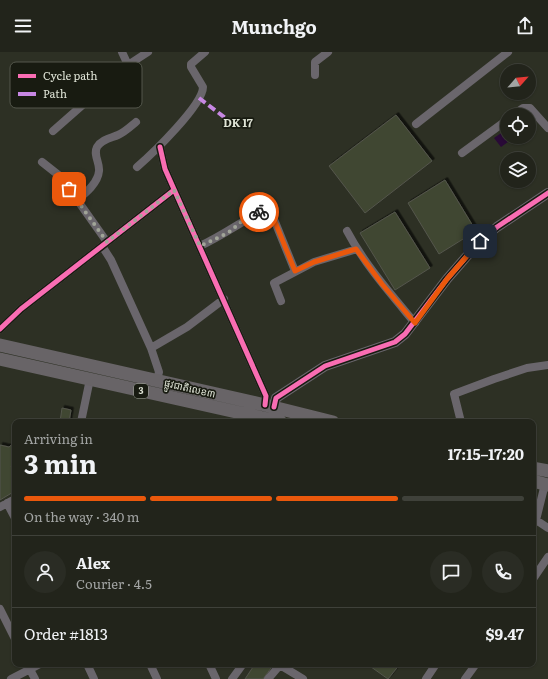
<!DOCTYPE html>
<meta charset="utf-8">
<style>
:root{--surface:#22241b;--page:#2a2c24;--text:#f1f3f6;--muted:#a2a4a3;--line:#3f413a;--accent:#ea580c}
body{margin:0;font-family:Literata,"Noto Sans Khmer",serif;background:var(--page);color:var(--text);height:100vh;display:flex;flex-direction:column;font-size:15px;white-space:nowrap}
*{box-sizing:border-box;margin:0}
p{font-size:13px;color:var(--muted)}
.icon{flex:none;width:22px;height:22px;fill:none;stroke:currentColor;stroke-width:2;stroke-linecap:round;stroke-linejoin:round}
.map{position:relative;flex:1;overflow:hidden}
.details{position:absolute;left:12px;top:367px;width:524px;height:248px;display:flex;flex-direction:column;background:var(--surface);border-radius:8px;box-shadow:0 1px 3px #0004,0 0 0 1px var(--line)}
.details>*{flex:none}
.needle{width:26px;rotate:63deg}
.fabs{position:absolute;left:500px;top:12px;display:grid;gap:8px}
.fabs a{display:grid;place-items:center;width:36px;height:36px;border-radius:50%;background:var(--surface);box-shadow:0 1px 3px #0004,0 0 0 1px var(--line);font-size:20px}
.pin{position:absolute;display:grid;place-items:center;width:34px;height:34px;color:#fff;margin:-17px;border-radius:8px;box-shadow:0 2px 6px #0006}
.courier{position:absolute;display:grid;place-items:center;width:40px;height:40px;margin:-20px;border:3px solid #ea580c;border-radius:50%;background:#fff;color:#222;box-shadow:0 1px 5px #0007}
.overview em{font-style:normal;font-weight:700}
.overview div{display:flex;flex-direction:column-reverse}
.overview{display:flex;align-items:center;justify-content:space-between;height:68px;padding:0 12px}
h1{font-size:26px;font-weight:700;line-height:30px}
.bar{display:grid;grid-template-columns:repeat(4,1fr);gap:6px 4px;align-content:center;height:48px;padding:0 12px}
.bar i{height:5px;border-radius:3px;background:var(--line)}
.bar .on{background:var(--accent)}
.bar p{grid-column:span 4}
.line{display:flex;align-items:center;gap:10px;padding:0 12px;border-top:1px solid var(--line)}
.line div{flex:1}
.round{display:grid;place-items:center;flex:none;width:42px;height:42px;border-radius:21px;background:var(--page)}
header{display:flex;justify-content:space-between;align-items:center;height:52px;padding:0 12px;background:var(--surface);font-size:18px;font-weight:700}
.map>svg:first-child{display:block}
</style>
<header><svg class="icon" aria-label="menu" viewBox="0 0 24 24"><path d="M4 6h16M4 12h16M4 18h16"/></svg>Munchgo<svg class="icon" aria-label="share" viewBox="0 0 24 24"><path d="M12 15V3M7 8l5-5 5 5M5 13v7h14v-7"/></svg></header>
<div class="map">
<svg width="548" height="627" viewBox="0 0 548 627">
<defs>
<filter id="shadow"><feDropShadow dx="2.5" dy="-2.5" stdDeviation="0" flood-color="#0009"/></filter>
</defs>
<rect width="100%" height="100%" fill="#2d3024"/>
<path fill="#290a37" d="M507,77V85H515L501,95L494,86Z"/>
<path fill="#414632" stroke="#54564c" filter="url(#shadow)" d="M396,63L432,109L365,161L329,114Z
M445,128L476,179L439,202L408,151Z
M395,160L430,216L395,238L360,181Z
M62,356L71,358L69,370H60Z
M15,390V414H11L15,422V439L0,448V393L9,395Z
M255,612H274L263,627H245Z
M367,612H400L388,627Z"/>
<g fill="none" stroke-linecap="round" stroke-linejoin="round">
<path stroke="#6a666c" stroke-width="8" d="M122,0L128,13
M315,23V10L328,0
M513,63L523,56H530L548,76
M416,72L508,0
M53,79L128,13L148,0
M160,95L165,117L266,344L265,353
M462,101L507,68
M42,110L61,125L107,190
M137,115C152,102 203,53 203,35L191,15V12L205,0
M77,148C86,141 98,131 99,119C100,111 93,103 97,95C102,87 111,86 118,83C125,80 130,75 136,70
M347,179C365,213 390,241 415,271
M102,194L111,208L151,296L159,320L157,328
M200,194C224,183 245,167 269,155L295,219
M281,249L274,231L314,210L357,197
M0,277L21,257L174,138
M151,296L187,275L224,247
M81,370L90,327
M461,370L454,342L494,327L527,316L548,313
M7,451L15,466
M0,455L15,447
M536,468L548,476
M533,472L536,468L545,432
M533,527L548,505
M0,557L15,587
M27,612L35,627
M87,612L94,627
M150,612L157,627
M209,612L216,627
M11,627L40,612
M232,627L243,612
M268,627L280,613L303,627
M426,627L436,612
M465,627L476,612"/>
<path stroke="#6a666c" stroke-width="10" d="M274,355L276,346L325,314L395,290L405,282L447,227L480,189L497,175L548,141"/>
<path stroke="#686467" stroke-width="13" d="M0,293L265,353L333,370
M0,307L281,370
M533,416L548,419
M533,429L548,433"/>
<path stroke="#c787e3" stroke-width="4" stroke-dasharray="8 4" stroke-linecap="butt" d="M199,46L236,74"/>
<g stroke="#181b11" stroke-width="8">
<path id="cycleway" d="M160,95L165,117L266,344L265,353
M0,277L21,257L174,138
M274,355L276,346L325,314L395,290L405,282L447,227L480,189L497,175L548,141"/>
</g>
<use href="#cycleway" stroke="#f96db3" stroke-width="5"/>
</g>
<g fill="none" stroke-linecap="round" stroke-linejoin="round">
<path stroke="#a1a598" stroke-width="4" stroke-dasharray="0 7.2" d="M69,137L107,190L174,138L200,194L228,181L242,169L259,160"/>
<path stroke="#ea580c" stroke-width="5" d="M259,160L269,155L295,219L314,210L356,197L382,232L415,271L447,227L480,189"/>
</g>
<g text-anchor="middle" stroke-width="3.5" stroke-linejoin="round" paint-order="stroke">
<rect fill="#181b11" stroke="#a3a89b" stroke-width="1" x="134" y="332" width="14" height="14" rx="3"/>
<g font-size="9" font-weight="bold" fill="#dfe4d6">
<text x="141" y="342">3</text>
</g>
<g font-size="10" fill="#dfe4d6" stroke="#181b11">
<text transform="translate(190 336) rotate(13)" y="4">ផ្លូវជាតិលេខ៣</text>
</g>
<g font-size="11" font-weight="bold" fill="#dfe4d6" stroke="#181b11">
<text x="238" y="75">DK 17</text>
</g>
</g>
<rect x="10" y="10" width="132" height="46" rx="6" fill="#181b11" stroke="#54574c" stroke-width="1"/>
<rect x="18" y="22" width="18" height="4" fill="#f96db3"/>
<rect x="18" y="40" width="18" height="4" fill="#c787e3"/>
<g font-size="11" fill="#dfe4d6">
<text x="43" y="28">Cycle path</text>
<text x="43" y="46">Path</text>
</g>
</svg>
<div class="fabs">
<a><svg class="needle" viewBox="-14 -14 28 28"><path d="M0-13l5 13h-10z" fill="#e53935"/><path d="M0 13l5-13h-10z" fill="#a2a4a3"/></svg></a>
<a><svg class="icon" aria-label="locate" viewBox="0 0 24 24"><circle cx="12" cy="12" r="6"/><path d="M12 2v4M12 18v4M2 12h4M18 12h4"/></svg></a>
<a><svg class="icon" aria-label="layers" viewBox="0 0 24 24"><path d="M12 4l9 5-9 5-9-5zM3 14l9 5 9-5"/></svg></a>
</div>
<div class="pin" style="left:69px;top:137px;background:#ea580c"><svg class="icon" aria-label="bag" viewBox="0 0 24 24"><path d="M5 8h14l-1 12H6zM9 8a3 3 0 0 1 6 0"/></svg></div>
<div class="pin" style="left:480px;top:189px;background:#1f2937"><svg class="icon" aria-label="home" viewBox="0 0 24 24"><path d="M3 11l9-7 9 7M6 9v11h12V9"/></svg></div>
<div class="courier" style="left:259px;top:160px"><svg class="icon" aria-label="bike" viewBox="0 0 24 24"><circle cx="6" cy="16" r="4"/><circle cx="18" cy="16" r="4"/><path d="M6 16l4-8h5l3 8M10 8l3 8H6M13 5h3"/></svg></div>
<section class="details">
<div class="overview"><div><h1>3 min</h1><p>Arriving in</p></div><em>17:15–17:20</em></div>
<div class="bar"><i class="on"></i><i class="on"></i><i class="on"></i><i></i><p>On the way · 340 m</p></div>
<div class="line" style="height:72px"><a class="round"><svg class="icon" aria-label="person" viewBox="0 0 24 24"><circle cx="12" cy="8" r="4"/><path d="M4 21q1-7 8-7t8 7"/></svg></a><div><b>Alex</b><p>Courier · 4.5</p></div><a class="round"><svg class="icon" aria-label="chat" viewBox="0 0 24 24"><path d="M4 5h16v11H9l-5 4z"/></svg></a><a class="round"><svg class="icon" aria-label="phone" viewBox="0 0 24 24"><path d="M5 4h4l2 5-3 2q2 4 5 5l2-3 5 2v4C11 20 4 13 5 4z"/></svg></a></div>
<div class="line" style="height:52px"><div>Order #1813</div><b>$9.47</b></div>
</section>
</div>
